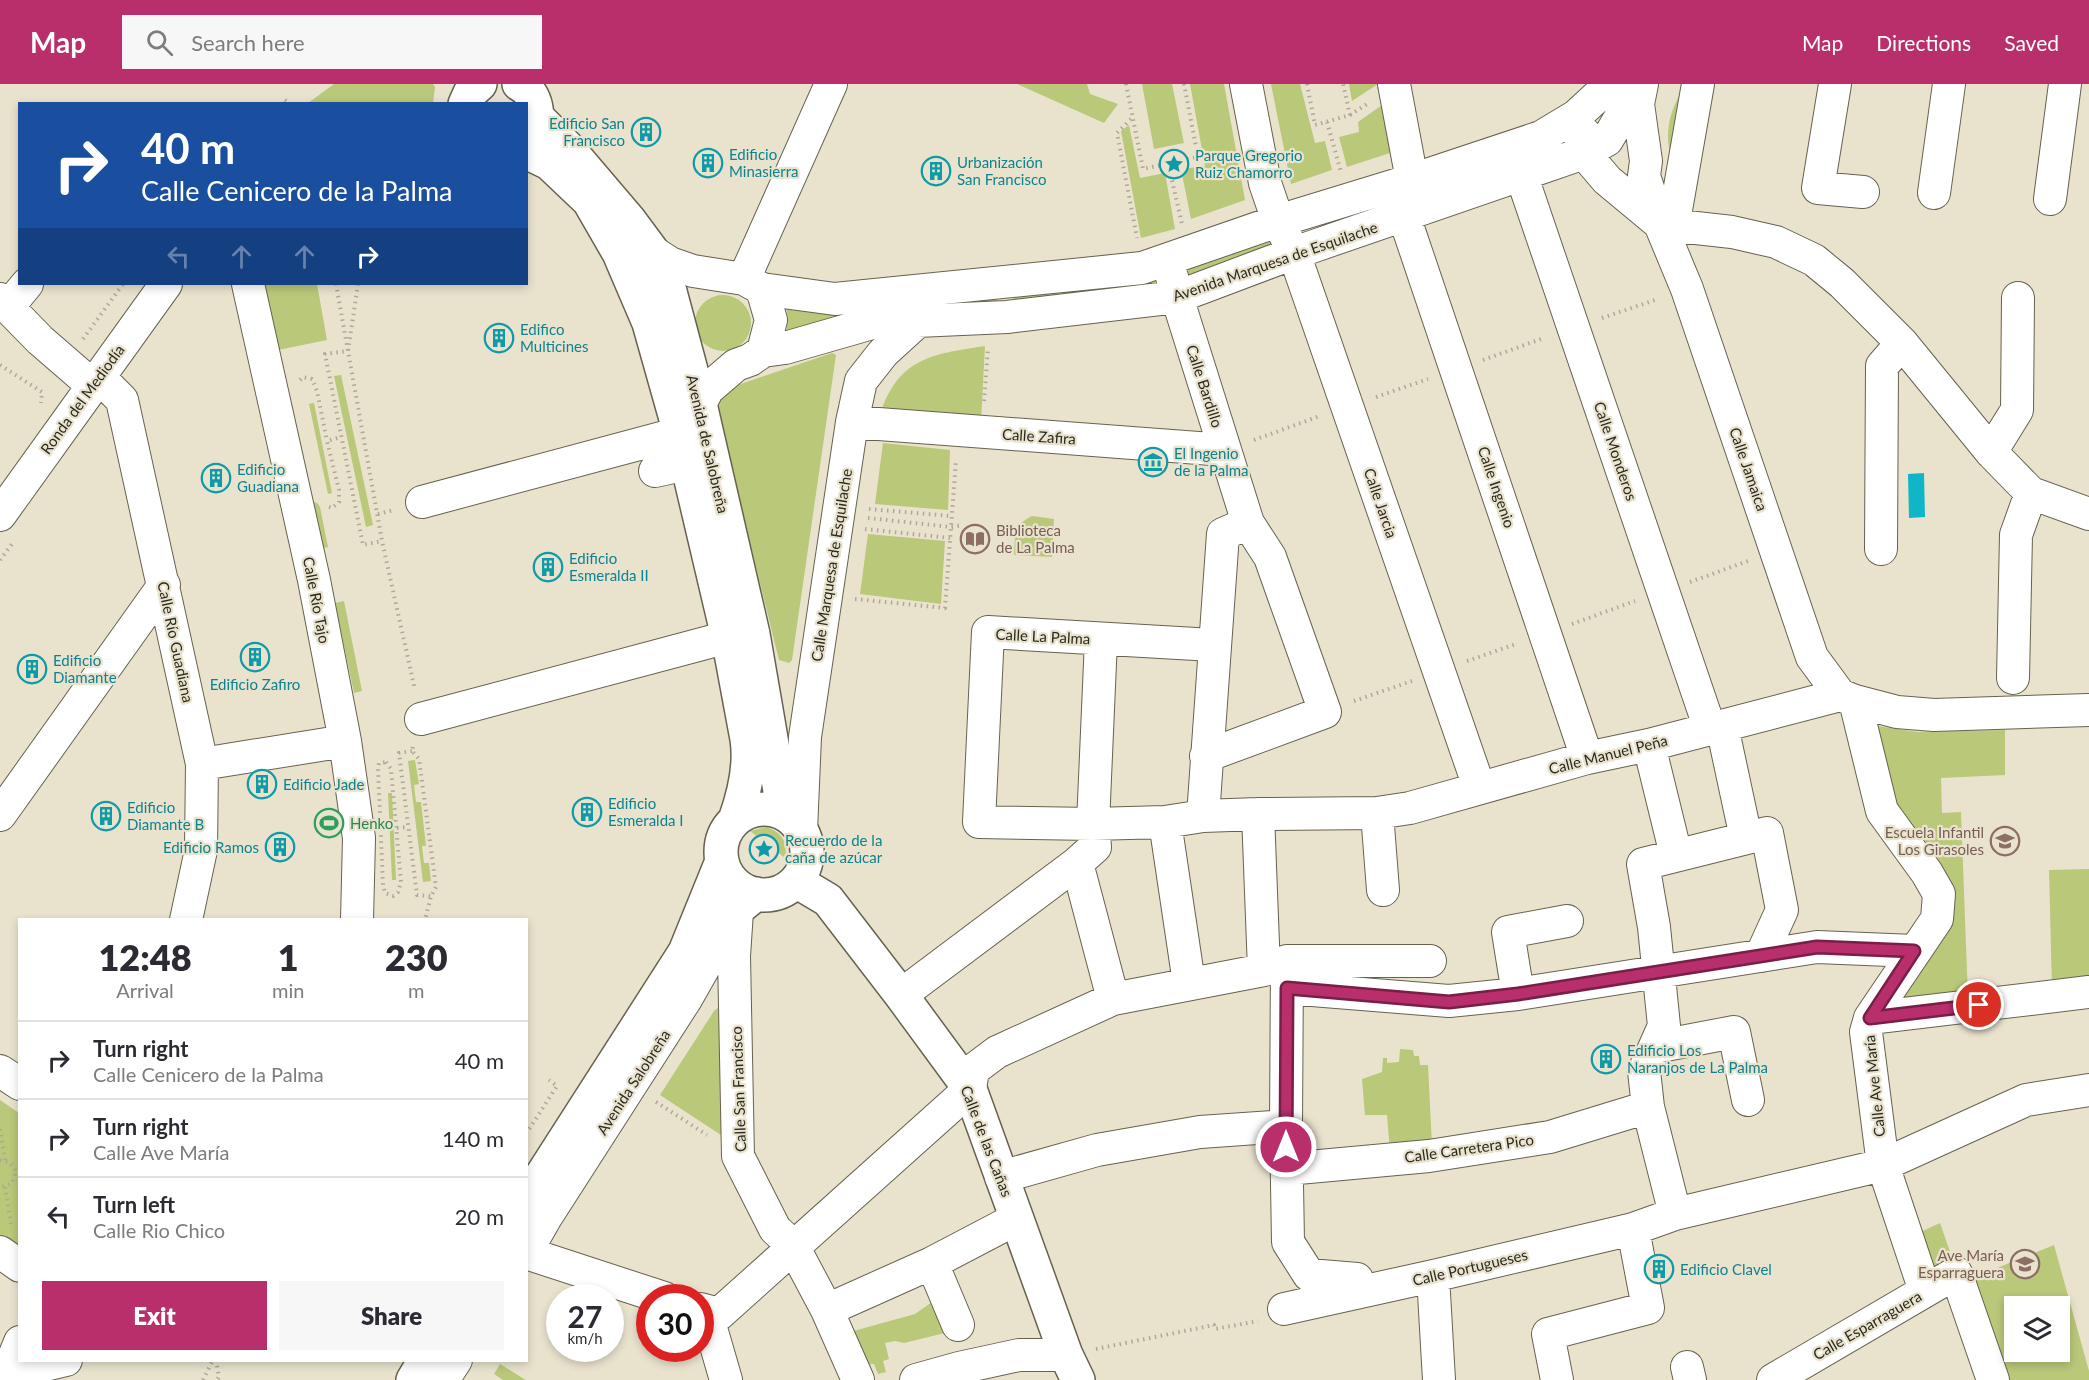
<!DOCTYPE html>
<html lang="en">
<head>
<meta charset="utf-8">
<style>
  :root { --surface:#fff; --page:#f7f7f7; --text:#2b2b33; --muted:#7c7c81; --line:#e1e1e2; --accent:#b82f6c }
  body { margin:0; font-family:Lato,sans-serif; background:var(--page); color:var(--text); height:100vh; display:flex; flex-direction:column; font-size:22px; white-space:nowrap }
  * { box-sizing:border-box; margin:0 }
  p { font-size:20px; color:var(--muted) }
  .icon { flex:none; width:33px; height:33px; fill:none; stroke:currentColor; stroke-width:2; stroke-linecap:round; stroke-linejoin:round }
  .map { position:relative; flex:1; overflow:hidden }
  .details { position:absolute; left:18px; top:834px; width:510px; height:444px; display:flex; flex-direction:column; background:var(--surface); border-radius:0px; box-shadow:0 3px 9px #0003 }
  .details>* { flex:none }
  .hud { position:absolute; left:18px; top:18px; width:510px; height:183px; border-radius:0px; box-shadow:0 3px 9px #0003; background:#1a4fa0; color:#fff; overflow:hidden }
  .buttons { position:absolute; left:2004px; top:1212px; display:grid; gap:12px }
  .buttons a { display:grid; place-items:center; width:66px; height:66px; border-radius:0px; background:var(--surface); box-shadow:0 3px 9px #0003; font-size:30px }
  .speed { position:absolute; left:546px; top:1200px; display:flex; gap:12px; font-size:30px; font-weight:700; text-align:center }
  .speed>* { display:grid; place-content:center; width:78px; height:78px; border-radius:50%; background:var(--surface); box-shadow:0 3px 9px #0003; line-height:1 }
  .speed small { font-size:15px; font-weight:400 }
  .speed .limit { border:9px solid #d22; background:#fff; color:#111 }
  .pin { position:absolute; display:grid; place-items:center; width:51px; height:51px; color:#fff; margin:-26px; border:3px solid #fff; border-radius:50%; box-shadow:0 2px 6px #0007 }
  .me { position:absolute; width:66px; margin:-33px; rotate:0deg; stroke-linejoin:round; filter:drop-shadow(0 0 4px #0008) }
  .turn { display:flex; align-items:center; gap:21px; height:126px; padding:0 24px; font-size:27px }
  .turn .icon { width:78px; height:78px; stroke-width:2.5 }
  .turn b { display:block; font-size:42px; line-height:51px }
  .lanes { display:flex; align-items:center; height:57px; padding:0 24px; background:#0003; justify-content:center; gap:30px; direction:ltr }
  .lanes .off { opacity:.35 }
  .eta { display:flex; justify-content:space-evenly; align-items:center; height:102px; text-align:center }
  .eta b { font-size:36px; font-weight:800; line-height:42px }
  .primary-button { display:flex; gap:12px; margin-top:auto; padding:12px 24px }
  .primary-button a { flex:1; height:69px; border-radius:0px; background:var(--accent); color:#fff; font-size:24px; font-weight:800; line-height:69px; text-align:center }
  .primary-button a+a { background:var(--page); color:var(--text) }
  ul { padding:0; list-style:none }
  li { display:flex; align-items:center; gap:18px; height:78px; padding:0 24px; border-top:2px solid var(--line) }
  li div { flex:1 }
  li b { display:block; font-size:22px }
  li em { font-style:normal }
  header { display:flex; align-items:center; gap:36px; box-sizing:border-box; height:84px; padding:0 30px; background:var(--accent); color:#fff }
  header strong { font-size:28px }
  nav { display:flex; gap:33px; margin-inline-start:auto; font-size:21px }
  .search { width:420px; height:54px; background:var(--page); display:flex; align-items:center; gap:15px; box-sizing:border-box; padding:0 21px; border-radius:0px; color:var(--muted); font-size:22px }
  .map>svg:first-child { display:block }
  .green { fill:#b9c879; fill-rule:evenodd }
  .water { fill:#0eb6c7 }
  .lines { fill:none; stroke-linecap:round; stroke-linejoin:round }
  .minor-casing { stroke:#676250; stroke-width:34 }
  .major-casing { stroke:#676250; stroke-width:36 }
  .path { stroke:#ada998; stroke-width:4; stroke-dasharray:1.5 4.5; stroke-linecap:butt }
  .minor { stroke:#fff; stroke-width:32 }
  .major { stroke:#fff; stroke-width:33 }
  .route-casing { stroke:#781f46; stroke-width:15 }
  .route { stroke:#b82f6c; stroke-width:10 }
  .labels { text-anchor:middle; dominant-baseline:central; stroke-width:4.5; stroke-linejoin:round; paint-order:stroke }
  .culture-label { font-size:15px; fill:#0d838f; stroke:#e9e3ce; text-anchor:start }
  .street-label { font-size:15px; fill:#2b2921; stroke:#e9e3ce }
  .education-label { font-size:15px; fill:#785e54; stroke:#e9e3ce; text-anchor:end }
  .leisure-label { font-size:15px; fill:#27864d; stroke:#e9e3ce; text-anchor:start }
</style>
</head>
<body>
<header>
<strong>Map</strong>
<div class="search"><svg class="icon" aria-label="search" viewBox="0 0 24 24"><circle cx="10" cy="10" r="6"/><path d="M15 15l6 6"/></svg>Search here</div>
<nav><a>Map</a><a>Directions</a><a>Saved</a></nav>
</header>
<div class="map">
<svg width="2089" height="1296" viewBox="0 0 2089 1296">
  <rect width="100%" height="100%" fill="#e9e3ce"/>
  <!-- green -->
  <path class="green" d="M334 0H433L435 3 433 19H308Z
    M1017 0H1087L1090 10 1118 20 1104 39Z
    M1142 0H1172L1184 59 1154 65Z
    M1190 0H1224L1245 116 1191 135 1181 85 1205 82Z
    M1271 0H1300L1315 59 1325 57 1332 86 1291 100Z
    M1349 0H1378L1352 17Z
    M1681 8 1670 69C1665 46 1670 28 1681 8Z
    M1382 21 1393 68 1347 83 1339 53 1359 48 1358 38Z
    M1129 41 1140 94 1165 89 1175 145 1141 154 1121 47Z
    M1273 151 1278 166 1190 196 1186 182Z
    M1155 194 1156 204 1014 220 1013 210Z
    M264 200H317L327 256 278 266Z
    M695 239a28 28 0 1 1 56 0a28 28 0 1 1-56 0Z
    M996 211 997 220 786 250 788 236 786 221Z
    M985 262 981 337 880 331C898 274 932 270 985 262Z
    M832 269 836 271 792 576 789 579 779 576 716 320 722 312 732 303Z
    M341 291 373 441 366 443 334 292Z
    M314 319 332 409 328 410 309 320Z
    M883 359 950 366 948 426 875 420Z
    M312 417 317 419 320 423 328 463 323 464Z
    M1032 432 1054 435 1052 473 1014 471C1015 452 1013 441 1032 432Z
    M868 450 945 457 941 520 860 510Z
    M344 517 362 607 354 609 335 519Z
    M1877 642 1918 648 2005 646V691L1941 694 1942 729 1961 728 1968 914 1898 920 1946 840 1894 722Z
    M415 676 419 700 414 701 416 718H421L426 762H422L424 779H429L431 797 423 798 408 677Z
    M388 709H392L396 796H392Z
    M766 743C782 748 788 758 785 774L750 747Z
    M2089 785V901L2052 905 2049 786Z
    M719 923 720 925 727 1055 660 1011 714 927Z
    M1400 965 1413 966 1414 972H1419L1420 981H1428L1432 1062 1390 1067 1387 1031H1365L1362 995 1382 988 1383 974H1387V979L1399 978Z
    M0 1016 19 1029V1164L0 1151Z
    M1940 1139 1955 1182 1938 1194 1918 1149Z
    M2054 1161 2089 1287V1296H2004L1970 1195ZM2014 1222H2060V1268H2014Z
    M942 1211 949 1248 904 1259 895 1257 885 1259 889 1275 883 1277 886 1288 878 1290 874 1280 860 1281 850 1248 915 1230Z
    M500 1280 526 1296H503L494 1290Z"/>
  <!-- water -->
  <path class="water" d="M1924 389 1925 433 1909 434 1908 390Z"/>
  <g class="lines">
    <!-- minor casing -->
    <g class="minor-casing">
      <path id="minor" d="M1246 0 1265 99 1278 137 1294 169 1479 703
        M1394 0 1412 96
        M1642 0 1638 20 1646 77 1644 92 1660 140 1687 205 1812 573 1840 611 1855 617 1897 628 1934 631 2089 626
        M1835 0 1818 104 1863 108
        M1585 50 1581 57 1584 69 1607 96 1660 140 1732 148 1776 158 1814 176 1842 199 1902 259 1991 368 2031 409 2089 430
        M1521 90 1710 645
        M1934 109 1949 0
        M2050 115 2065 0
        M1404 132 1587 674
        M1673 143 1698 0
        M653 168 670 179 693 187 744 195 762 205 835 215 1142 184 1278 137 1412 96 1541 53 1576 32 1601 9 1606 0
        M1172 193 1177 213 1248 439 1270 473 1325 628 1206 672
        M744 195 831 0
        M248 200 314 496 345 657 359 754 357 836
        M762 205 771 236 763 267
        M0 215 40 256 92 301
        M8 223 27 200
        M98 292 122 316 202 680 201 766 186 836
        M700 320 708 305 736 281 750 276 763 267 785 264 872 239 1007 233 1177 213 1294 169 1584 69 1607 56 1620 34 1629 0
        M852 338 1225 366
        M1991 368 2017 326 2018 214
        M655 387 687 380
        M422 418 680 349
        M0 431 166 200
        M1881 465 1882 282 1902 259
        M1213 561 988 548 979 738 1093 740 1165 738 1203 732 1258 730 1377 729 1410 724 1587 674 1649 661 1840 611
        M2013 594 2016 451 2031 409
        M1855 617 1882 727 1927 789 1939 810 1937 835 1870 934 1866 948 1883 1081 1925 1207
        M421 635 728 553
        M1722 642 1746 754
        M1649 661 1676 771
        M202 680 345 657
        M1377 729 1383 806
        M1258 730 1264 886
        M0 731 164 501
        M1203 732 1223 450 1248 439
        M1165 738 1189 899
        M801 747 805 653 852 338 861 297 883 269 917 238
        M1077 779 1113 915
        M737 827 734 872 738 1072 775 1145 793 1162 827 1226 858 1296
        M1287 877H1430
        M1287 904 1449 917 1518 910 1817 863 1914 867
        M1518 910 1508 848 1567 837
        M901 911 1077 779 1095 763 1093 740 1101 556
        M1870 934 2089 908
        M1655 963 1734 948 1748 1016
        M0 987 20 1000
        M1287 1085 1429 1072 1550 1053 1648 1023
        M1001 1093 1097 1066 1200 1048 1286 1042
        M1675 1130 1648 1023 1644 987 1664 942 1654 843 1643 780 1767 749 1782 826 1761 872
        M0 1168 20 1182
        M526 1168 546 1133 686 915 733 832
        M526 1169 664 1214
        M932 1179 958 1241
        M1433 1192 1439 1296
        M700 1225 719 1230 970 1005 973 986 997 968 1113 915 1264 886 1287 877 1286 1042 1288 1158 1309 1191 1357 1195 1358 1207
        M1284 1225 1433 1192 1633 1145 1675 1130 1883 1081 2026 1016 2089 1006
        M827 1226 932 1179 1016 1135
        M706 1227 726 1296
        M1687 1283 1690 1296
        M7 1290 20 1258
        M4 1296 7 1290 66 1276
        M443 1296 456 1276
        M916 1296 959 1284 1019 1271H1066
        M1557 1296 1548 1250 1648 1224 1633 1145
        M1773 1296 1956 1189 1993 1296"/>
    </g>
    <!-- major casing -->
    <g class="major-casing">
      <path id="major" d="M519 0C538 10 541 35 531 52
        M465 20 470 9 480 0
        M537 33 567 63 630 137 653 168 669 204 700 320 753 550 784 730
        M526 68 549 79 589 117 619 169 649 239 680 349 728 553 747 655C751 682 744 711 735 736
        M721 768a43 43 0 1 1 86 0a43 43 0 1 1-86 0Z
        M796 797 828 816 901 911 970 1005 1066 1271 1078 1296
        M686 866 756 810
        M526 1116 685 868 722 777
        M413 1296 425 1276"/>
    </g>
    <!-- path -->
    <path class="path" d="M1126 0 1143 85 1198 73 1184 0
      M1307 0 1315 41 1350 31 1343 0
      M285 16 290 20
      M329 20H335
      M1350 31 1367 20
      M1131 35 1117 49 1137 154
      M1327 38 1341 88
      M1168 79 1182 140
      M336 200 382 457 415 606
      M358 200 348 267 325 270 363 461 382 457
      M1602 234 1658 215
      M83 255 123 200
      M1483 276 1544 254
      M0 281 42 308 41 319
      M300 296 303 293 312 295 317 307 327 357
      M1376 313 1428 295
      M984 317 988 265
      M1254 356 1320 332
      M329 423 332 424 339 418V406L327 357 341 353
      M869 425 951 432
      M378 430 394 426
      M868 434 951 443 963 441
      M865 445 950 454
      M0 476 12 460
      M1690 498 1748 477
      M855 515 945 524 956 376
      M1572 540 1635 517
      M1467 577 1516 560
      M1354 617 1412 597
      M413 663 412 667 419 675 436 803 431 812 425 836
      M412 667 399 669 417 811 431 812
      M386 678 391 685 401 798 398 808 393 812 385 809 383 801 378 684 379 679Z
      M397 744 408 743
      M656 1018 707 1051
      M0 1045 5 1076
      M526 1050 557 1002 549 996
      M0 1076 9 1078 16 1087 12 1099 0 1104
      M5 1103 11 1141
      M1096 1265 1214 1241 1215 1245 1258 1237
      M216 1276 219 1293 217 1296
      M203 1296 213 1276"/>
    <!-- minor -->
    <use href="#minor" class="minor"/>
    <!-- major -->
    <use href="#major" class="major"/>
  </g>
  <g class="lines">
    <!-- route casing -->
    <g class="route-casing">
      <path id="route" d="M1286 1063 1287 904 1449 918 1518 910 1817 863 1914 867 1870 934 1979 921"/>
    </g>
    <!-- route -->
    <use href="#route" class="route"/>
  </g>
  <!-- icons -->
  <defs>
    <g id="building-ring" transform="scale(1.5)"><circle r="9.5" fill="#e9e3ce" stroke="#0f9aa8" stroke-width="1.5"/><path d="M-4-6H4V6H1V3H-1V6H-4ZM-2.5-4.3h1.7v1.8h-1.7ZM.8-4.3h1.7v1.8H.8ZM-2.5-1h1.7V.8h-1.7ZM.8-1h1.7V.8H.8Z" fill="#0f9aa8"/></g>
    <g id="sight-ring" transform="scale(1.5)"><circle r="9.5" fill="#e9e3ce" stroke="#0f9aa8" stroke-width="1.5"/><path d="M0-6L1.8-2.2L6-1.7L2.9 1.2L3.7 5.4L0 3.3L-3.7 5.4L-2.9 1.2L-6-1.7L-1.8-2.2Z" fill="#0f9aa8"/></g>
    <g id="museum-ring" transform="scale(1.5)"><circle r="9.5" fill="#e9e3ce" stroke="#0f9aa8" stroke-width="1.5"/><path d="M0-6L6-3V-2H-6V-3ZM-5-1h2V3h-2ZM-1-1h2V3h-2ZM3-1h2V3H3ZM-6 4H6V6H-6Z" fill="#0f9aa8"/></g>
    <g id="library-ring" transform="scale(1.5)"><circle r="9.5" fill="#e9e3ce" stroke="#8d6e63" stroke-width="1.5"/><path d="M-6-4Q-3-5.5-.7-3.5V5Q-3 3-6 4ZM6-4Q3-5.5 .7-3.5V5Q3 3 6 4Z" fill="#8d6e63"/></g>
    <g id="stadium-ring" transform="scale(1.5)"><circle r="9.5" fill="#e9e3ce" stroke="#2e9e5b" stroke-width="1.5"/><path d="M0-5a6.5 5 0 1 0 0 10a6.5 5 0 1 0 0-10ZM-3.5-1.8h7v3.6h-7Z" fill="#2e9e5b"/></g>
    <g id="school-ring" transform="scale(1.5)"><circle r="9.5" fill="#e9e3ce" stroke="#8d6e63" stroke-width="1.5"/><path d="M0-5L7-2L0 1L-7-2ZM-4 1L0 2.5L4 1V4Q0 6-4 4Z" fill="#8d6e63"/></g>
  </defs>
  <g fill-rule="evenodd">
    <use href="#building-ring" x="646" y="48"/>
    <use href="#building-ring" x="708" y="79"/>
    <use href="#sight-ring" x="1174" y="80"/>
    <use href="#building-ring" x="936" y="87"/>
    <use href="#building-ring" x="499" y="254"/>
    <use href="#museum-ring" x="1153" y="378"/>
    <use href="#building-ring" x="216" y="394"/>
    <use href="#library-ring" x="975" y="455"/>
    <use href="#building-ring" x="548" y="483"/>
    <use href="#building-ring" x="255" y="573"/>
    <use href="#building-ring" x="32" y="585"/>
    <use href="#building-ring" x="262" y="700"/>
    <use href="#building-ring" x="587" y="728"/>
    <use href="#building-ring" x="106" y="732"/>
    <use href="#stadium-ring" x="329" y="739"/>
    <use href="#school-ring" x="2005" y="757"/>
    <use href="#building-ring" x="280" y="763"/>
    <use href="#sight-ring" x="764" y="765"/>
    <use href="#building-ring" x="1606" y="975"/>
    <use href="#school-ring" x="2025" y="1180"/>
    <use href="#building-ring" x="1659" y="1185"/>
  </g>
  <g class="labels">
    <!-- culture labels -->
    <g class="culture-label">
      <text x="625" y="39" text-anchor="end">Edificio San<tspan x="625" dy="17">Francisco</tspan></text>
      <text x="729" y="70">Edificio<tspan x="729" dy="17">Minasierra</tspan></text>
      <text x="1195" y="71">Parque Gregorio<tspan x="1195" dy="17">Ruiz Chamorro</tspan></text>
      <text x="957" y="78">Urbanización<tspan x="957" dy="17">San Francisco</tspan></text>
      <text x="520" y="245">Edifico<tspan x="520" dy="17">Multicines</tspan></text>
      <text x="1174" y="369">El Ingenio<tspan x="1174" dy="17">de la Palma</tspan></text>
      <text x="237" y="385">Edificio<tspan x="237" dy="17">Guadiana</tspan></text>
      <text x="569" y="474">Edificio<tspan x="569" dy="17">Esmeralda II</tspan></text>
      <text x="53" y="576">Edificio<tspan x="53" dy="17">Diamante</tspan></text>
      <text x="255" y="600" text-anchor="middle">Edificio Zafiro</text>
      <text x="283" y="700">Edificio Jade</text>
      <text x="608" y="719">Edificio<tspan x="608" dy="17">Esmeralda I</tspan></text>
      <text x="127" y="723">Edificio<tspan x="127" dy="17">Diamante B</tspan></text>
      <text x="785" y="756">Recuerdo de la<tspan x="785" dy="17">caña de azúcar</tspan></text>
      <text x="259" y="763" text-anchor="end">Edificio Ramos</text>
      <text x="1627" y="966">Edificio Los<tspan x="1627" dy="17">Naranjos de La Palma</tspan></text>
      <text x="1680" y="1185">Edificio Clavel</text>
    </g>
    <!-- street labels -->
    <g class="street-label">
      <text transform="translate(1275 177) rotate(-19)">Avenida Marquesa de Esquilache</text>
      <text transform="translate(1205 302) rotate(72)">Calle Bardillo</text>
      <text transform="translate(82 315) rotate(-54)">Ronda del Mediodía</text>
      <text transform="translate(1039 352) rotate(4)">Calle Zafira</text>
      <text transform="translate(708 360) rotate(77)">Avenida de Salobreña</text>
      <text transform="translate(1616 367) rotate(71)">Calle Monderos</text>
      <text transform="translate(1749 385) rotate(71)">Calle Jamaica</text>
      <text transform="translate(1497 403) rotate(71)">Calle Ingenio</text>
      <text transform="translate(1381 419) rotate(71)">Calle Jarcia</text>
      <text transform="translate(831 481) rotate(-81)">Calle Marquesa de Esquilache</text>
      <text transform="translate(317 516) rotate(79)">Calle Río Tajo</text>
      <text transform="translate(1043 552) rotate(3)">Calle La Palma</text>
      <text transform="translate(176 558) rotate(78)">Calle Río Guadiana</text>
      <text transform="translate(1608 670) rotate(-14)">Calle Manuel Peña</text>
      <text transform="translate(633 998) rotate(-57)">Avenida Salobreña</text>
      <text transform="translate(1874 1002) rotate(-96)">Calle Ave María</text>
      <text transform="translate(738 1005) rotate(-92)">Calle San Francisco</text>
      <text transform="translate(987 1057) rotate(69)">Calle de las Cañas</text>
      <text transform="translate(1469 1064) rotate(-8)">Calle Carretera Pico</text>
      <text transform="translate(1470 1183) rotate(-13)">Calle Portugueses</text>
      <text transform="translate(1867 1241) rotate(-30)">Calle Esparraguera</text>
    </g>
    <!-- education labels -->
    <g class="education-label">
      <text x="996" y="446" text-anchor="start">Biblioteca<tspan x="996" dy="17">de La Palma</tspan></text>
      <text x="1984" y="748">Escuela Infantil<tspan x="1984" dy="17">Los Girasoles</tspan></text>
      <text x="2004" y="1171">Ave María<tspan x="2004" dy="17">Esparraguera</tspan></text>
    </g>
    <!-- leisure labels -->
    <g class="leisure-label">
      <text x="350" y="739">Henko</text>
    </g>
  </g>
</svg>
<div class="buttons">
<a><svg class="icon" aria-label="layers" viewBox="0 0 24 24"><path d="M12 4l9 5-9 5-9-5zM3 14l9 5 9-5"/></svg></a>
</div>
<div class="speed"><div>27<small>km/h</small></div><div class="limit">30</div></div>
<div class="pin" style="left:1979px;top:921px;background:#d93025"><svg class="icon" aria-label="arrive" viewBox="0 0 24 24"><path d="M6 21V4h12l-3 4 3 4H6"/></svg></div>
<svg class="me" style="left:1286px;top:1063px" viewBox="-20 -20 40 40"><circle r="17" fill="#b82f6c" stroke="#fff" stroke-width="3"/><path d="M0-11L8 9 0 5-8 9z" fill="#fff"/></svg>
<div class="hud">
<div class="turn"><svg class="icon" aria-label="right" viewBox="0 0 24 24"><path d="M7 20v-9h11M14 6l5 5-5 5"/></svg><div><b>40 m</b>Calle Cenicero de la Palma</div></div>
<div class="lanes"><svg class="icon off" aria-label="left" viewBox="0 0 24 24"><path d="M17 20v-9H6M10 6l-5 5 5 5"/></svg><svg class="icon off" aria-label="ahead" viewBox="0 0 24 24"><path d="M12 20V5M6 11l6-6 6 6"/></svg><svg class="icon off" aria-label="ahead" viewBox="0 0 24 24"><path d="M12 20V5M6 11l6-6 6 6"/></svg><svg class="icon" aria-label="right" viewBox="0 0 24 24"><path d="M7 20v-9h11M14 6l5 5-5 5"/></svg></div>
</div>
<section class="details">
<div class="eta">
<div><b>12:48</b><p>Arrival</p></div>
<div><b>1</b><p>min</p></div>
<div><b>230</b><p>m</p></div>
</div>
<ul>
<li><svg class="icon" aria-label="right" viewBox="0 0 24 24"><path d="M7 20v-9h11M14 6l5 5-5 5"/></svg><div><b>Turn right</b><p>Calle Cenicero de la Palma</p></div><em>40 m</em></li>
<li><svg class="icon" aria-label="right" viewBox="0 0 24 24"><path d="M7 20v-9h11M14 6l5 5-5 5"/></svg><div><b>Turn right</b><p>Calle Ave María</p></div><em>140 m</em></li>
<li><svg class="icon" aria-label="left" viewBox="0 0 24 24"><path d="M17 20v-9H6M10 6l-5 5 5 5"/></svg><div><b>Turn left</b><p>Calle Rio Chico</p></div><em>20 m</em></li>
</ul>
<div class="primary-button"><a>Exit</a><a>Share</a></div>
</section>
</div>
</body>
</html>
